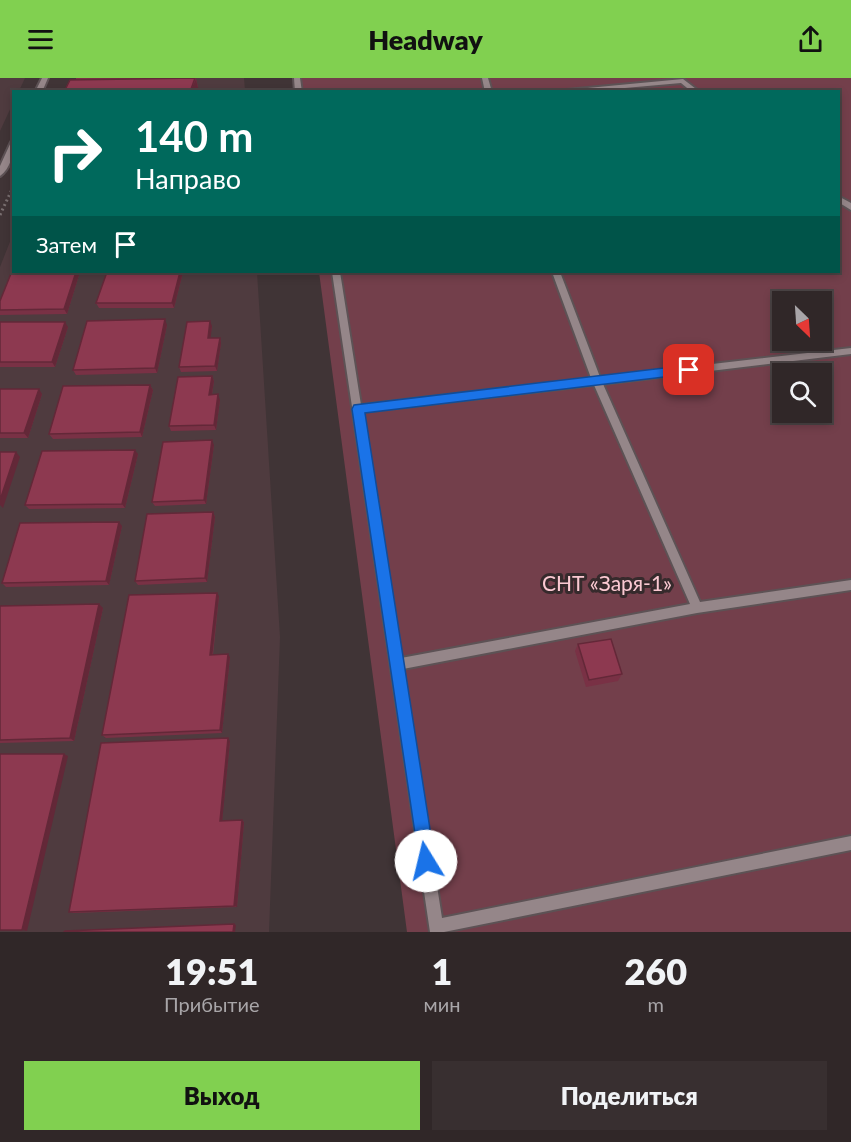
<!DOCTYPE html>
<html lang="ru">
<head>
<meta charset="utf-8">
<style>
  :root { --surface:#302728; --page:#382f30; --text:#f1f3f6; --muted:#a8a5a8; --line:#4b4445; --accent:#81d050 }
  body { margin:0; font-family:Lato,sans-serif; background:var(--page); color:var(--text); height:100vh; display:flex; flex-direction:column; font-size:22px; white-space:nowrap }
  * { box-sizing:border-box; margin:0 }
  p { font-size:20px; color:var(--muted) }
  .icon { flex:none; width:33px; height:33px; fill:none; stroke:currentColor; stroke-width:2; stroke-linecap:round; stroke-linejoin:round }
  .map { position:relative; height:854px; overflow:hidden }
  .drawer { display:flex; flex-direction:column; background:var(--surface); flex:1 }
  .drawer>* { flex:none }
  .guide { position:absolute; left:12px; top:12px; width:828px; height:183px; border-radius:0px; box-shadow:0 3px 9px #0003,0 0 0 2px var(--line); background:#00695c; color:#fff; overflow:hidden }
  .needle { width:39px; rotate:155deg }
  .fabs { position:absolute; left:772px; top:213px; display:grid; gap:12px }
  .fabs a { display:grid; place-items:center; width:60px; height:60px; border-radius:0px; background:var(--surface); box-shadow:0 3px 9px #0003,0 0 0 2px var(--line); font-size:30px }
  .pin { position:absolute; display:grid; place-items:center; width:51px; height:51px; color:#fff; margin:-26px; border-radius:12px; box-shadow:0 3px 9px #0006 }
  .me { position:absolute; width:66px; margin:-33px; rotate:351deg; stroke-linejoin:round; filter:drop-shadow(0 0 4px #0008) }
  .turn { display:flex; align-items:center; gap:21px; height:126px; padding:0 24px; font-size:27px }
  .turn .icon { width:78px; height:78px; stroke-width:2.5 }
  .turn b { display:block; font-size:42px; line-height:51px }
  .then { display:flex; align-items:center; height:57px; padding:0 24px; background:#0003; gap:12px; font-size:22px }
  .eta { display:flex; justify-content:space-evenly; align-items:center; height:102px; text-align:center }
  .eta b { font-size:36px; font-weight:800; line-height:42px }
  .button { display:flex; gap:12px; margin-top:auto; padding:12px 24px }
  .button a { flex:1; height:69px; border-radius:0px; background:var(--accent); color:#111; font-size:24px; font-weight:800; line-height:69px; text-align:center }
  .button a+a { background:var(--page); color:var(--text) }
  header { display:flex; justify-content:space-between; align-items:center; height:78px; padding:0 24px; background:var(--accent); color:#111; font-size:27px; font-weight:800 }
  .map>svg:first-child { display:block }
  .built { fill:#4f3b3f }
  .green { fill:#733f4b; fill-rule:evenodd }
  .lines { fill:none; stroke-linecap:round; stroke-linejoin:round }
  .minor-casing { stroke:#5d5255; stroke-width:4 }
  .path { stroke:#796f70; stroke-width:3; stroke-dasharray:2 3; stroke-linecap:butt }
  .minor { fill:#958689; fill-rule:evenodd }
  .wall { fill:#793145 }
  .shaded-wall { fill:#632838 }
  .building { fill:#8d3950; stroke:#632838; stroke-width:1.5 }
  .route { fill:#1a73e8; stroke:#114b97; stroke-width:1.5 }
  .labels { text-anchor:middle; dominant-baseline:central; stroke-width:6; stroke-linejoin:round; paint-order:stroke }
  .park-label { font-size:21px; fill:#fbc9d2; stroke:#362a2c }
</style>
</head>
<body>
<header><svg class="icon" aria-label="menu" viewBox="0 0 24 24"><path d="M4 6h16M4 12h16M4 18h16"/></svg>Headway<svg class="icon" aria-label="share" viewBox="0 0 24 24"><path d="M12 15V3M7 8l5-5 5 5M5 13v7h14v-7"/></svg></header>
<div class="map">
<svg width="851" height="854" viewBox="0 0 851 854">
  <rect width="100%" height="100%" fill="#403436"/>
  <!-- built -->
  <path class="built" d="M0 0H25L19 13 14 14 13 25 0 53Z
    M77 0H244L245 13 72 14Z
    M13 156 14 194H257L280 559 269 854H0V189Z"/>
  <!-- green -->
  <path class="green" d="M293 0H851V854H407L319 194H838V14H295ZM783 224H822V262H783ZM783 296H822V334H783Z"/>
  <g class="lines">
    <!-- minor casing -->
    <g class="minor-casing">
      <path id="minor" d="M42 0H48L42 14H35Z
        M294 0H300L302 14H295Z
        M482 0H488L492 14H485Z
        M683 1 700 14H692L681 5 580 14H545Z
        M11 64H14C14 76 10 91 0 98V88Z
        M838 118 851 125V132L838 124Z
        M332 194H340L361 327 591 300 552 194H560L600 299 851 270V276L603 306 700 524 851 502V512L697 535 403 591 442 840 851 758V772L444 854H430ZM594 307 690 526 401 580 362 334Z"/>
    </g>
    <!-- path -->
    <path class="path" d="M0 137 14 107"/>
    <!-- minor -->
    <use href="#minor" class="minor"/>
  </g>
  <!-- wall -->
  <path class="wall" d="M76 0H196L199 14H64L76 2Z
    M14 194H77L79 197 67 236 0 237V223Z
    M183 194 174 230H99L96 225Z
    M0 244 68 249 55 289H0Z
    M167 247 157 295 76 297 73 292Z
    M212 248 210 260H220L221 265 217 293 181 294 179 289Z
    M212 298 214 303 212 317 220 322 216 352 171 353 169 348Z
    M150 307 153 312 142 359 53 361 49 356Z
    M0 311 42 316 28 360H0Z
    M214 367 206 426 155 428 152 424Z
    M138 376 125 430 29 431 25 427Z
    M213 434 215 439 207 504 138 507 135 503Z
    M122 448 109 507 6 509 2 505Z
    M219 518 213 577 230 579 222 655 106 660 102 657Z
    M0 528 103 530 74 663 0 665Z
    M578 566 622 596 618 603 586 609 575 573Z
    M230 663 222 743 242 742 244 744 237 829 74 835 69 834Z"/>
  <!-- shaded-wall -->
  <path class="shaded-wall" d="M196 1 199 14H190Z
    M76 194H77L79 197 67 236 64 231Z
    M180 194H183L174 230 172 225Z
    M165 241 167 247 157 295 155 290Z
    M210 243 212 248 210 265 208 260Z
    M65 244 68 249 55 289 52 284Z
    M220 260 221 265 217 293 215 288Z
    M212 298 214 303 211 322 209 317Z
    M150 307 153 312 142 359 140 354Z
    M39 311 42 316 28 360 24 355Z
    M218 316 220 322 216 352 214 347Z
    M212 362 214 367 206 426 204 422Z
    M135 372 138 376 125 430 122 426Z
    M16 374 20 379 3 430 0 427V422Z
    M213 434 215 439 207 504 205 500Z
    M119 444 122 448 109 507 106 503Z
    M217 515 219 518 212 580 210 577Z
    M99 526 103 530 74 663 70 660Z
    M228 576 230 579 222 655 220 652Z
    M228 660 230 663 222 745 220 743Z
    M64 676 68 678 27 853 22 852Z
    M242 742 244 744 237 829 234 828Z
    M234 846 236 847 235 854H233Z"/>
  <!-- building -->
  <path class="building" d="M195 0 190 14H64L70 2Z
    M12 193 76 194 64 231 0 232V223Z
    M107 194H180L172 225H96Z
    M165 241 155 290 73 292 87 243Z
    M210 243 208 260H220L215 288 179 289 187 244Z
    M0 244H65L52 284H0Z
    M212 298 209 317 218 316 214 347 169 348 178 299Z
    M150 307 140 354 49 356 63 308Z
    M0 311H39L24 355H0Z
    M212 362 204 422 152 424 163 364Z
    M135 372 122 426 25 427 42 373Z
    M0 374H16L0 422Z
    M213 434 205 500 135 503 147 436Z
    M119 444 106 503 2 505 20 445Z
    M217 515 210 577 228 576 220 652 102 657 129 517Z
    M99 526 70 660 0 662V528Z
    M611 561 622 596 589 602 578 566Z
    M228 660 220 743 242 742 234 828 69 834 101 665Z
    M0 676H64L22 852H0Z
    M234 846 233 854H64L65 853Z"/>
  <!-- route -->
  <path class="route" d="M689 287 695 292 689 296 365 335 435 783 433 789 426 792 420 789 352 331 354 327Z"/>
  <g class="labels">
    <!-- park labels -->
    <g class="park-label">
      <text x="607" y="504">СНТ «Заря-1»</text>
    </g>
  </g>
</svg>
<div class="fabs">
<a><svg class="needle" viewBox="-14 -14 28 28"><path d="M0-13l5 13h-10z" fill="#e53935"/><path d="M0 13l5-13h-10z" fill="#a8a5a8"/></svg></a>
<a><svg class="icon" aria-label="search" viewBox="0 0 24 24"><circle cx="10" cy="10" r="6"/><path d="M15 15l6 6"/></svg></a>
</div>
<div class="pin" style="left:689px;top:292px;background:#d93025"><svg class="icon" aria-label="arrive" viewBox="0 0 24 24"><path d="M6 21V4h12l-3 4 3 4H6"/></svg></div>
<svg class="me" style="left:426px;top:783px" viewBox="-20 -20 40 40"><circle r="19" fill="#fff"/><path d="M0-13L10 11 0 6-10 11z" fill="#1a73e8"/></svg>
<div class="guide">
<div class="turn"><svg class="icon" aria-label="right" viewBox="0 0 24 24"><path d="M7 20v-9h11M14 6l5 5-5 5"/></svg><div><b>140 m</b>Направо</div></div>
<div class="then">Затем<svg class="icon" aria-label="arrive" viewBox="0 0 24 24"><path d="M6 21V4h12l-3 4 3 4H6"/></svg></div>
</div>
</div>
<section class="drawer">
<div class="eta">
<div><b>19:51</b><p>Прибытие</p></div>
<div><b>1</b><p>мин</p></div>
<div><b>260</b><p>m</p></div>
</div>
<div class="button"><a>Выход</a><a>Поделиться</a></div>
</section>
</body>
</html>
